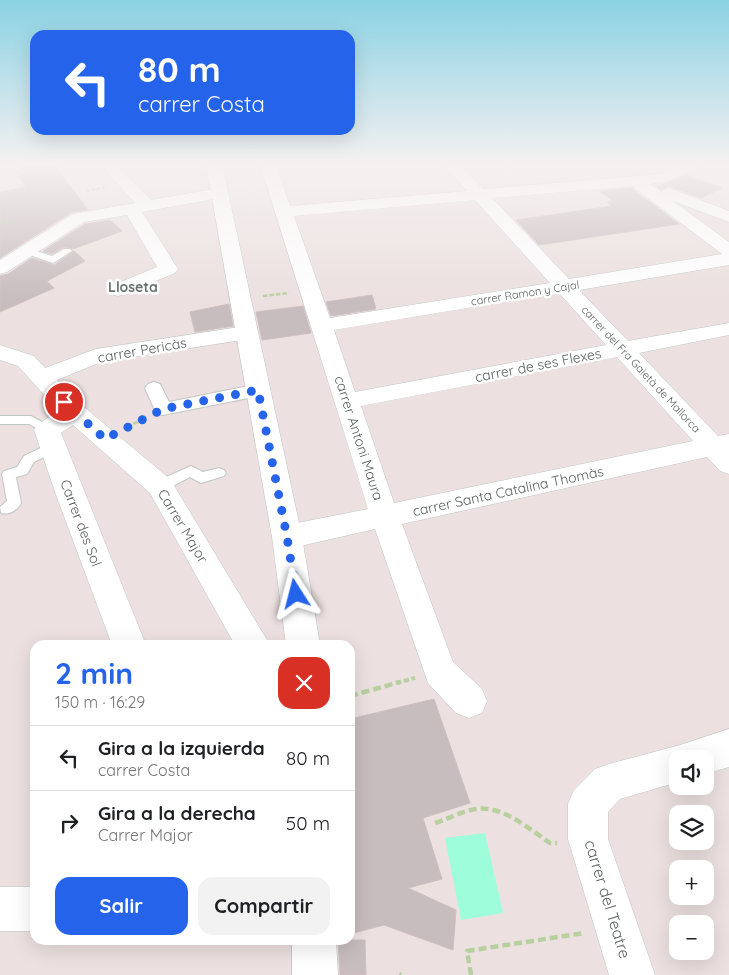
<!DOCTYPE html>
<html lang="es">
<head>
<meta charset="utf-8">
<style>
  :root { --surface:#fff; --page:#f2f2f2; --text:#202124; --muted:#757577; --line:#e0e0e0; --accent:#2563eb }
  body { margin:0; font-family:Quicksand,sans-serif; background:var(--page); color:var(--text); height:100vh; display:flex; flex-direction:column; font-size:19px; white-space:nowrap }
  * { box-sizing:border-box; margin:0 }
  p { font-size:16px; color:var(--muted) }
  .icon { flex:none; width:28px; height:28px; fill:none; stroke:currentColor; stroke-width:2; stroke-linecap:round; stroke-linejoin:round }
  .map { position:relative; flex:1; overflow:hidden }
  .drawer { position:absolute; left:30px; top:640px; width:325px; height:305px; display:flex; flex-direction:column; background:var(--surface); border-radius:15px; box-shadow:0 5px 20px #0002 }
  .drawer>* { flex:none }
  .guide { position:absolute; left:30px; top:30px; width:325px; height:105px; border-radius:15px; box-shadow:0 5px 20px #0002; background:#2563eb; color:#fff; overflow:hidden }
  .fabs { position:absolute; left:669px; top:750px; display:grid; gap:10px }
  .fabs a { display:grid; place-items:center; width:45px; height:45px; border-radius:10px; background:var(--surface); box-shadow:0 5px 20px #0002; font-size:25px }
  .pin { position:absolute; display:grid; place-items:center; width:42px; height:42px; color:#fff; margin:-21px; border:2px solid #fff; border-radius:50%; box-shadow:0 1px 5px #0007 }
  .me { position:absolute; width:55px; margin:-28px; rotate:351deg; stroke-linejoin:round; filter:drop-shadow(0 0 4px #0008) }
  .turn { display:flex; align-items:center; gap:18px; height:105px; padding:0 25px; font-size:22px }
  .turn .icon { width:65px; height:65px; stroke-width:2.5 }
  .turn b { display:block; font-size:35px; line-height:42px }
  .round { display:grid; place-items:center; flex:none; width:52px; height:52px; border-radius:15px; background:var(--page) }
  .headline { display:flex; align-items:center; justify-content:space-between; height:85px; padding:0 25px }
  h1 { font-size:30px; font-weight:700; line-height:38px; color:var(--accent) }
  .cta { display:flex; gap:10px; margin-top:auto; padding:10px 25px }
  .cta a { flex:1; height:58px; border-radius:15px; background:var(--accent); color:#fff; font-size:20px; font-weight:700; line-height:58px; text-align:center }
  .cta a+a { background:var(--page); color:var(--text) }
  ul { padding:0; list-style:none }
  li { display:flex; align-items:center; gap:15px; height:65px; padding:0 25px; border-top:1px solid var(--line) }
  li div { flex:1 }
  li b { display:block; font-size:19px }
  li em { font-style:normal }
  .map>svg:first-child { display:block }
  .water { fill:#9efedb }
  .building { fill:#c7bcbe; stroke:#d0bfc1 }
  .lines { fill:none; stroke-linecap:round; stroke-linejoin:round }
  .service-casing { stroke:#bfc7c5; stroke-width:2 }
  .pedestrian-casing { stroke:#bfc7c5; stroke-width:2 }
  .minor-casing { stroke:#bfc7c5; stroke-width:1 }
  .tertiary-casing { stroke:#bfc7c5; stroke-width:1 }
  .path-far3 { stroke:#b8d09d; stroke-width:2; stroke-dasharray:3 2; stroke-linecap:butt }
  .path-far2 { stroke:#b8d09d; stroke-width:2.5; stroke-dasharray:4.5 2; stroke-linecap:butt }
  .path-far1 { stroke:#b8d09d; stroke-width:4; stroke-dasharray:5.5 2.5; stroke-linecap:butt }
  .path { stroke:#b8d09d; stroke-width:4.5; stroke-dasharray:8 4; stroke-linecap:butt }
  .service { fill:#fff; fill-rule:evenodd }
  .pedestrian { fill:#fff; fill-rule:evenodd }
  .minor { fill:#fff; fill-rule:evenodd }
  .tertiary { fill:#fff; fill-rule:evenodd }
  .route { stroke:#2563eb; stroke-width:9; stroke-dasharray:0 16.2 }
  .labels { text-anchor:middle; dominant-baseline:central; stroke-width:5; stroke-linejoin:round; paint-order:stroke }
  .far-street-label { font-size:11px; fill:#59615f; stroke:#fff }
  .far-quarter-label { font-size:14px; font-weight:bold; fill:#6a7370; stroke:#fff }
  .street-label { font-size:14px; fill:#59615f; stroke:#fff }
  .near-street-label { font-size:16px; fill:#59615f; stroke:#fff }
</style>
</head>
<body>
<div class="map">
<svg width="729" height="975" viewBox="0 0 729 975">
  <rect width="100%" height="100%" fill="#ece0e0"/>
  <!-- water -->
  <path class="water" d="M485 833 503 913 461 920 445 838Z"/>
  <!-- building -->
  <path class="building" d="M18 164H54L88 210 72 212 0 258V192L26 187 15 171 22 169Z
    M687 175 722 188 701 198 669 186 661 190 657 187Z
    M631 188 679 224 539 245 516 220 612 206 607 202 613 201 600 191Z
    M110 220 122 231 73 249 64 247 52 254 43 251 85 224Z
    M74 251 85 261 47 281 54 288 0 312V276L8 274 32 258 54 265Z
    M372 295 376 309 331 316 326 302Z
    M229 304 233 326 195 332 190 312Z
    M303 306 311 333 262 340 256 312Z
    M434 699 470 803 423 818 442 879 408 888 456 910 453 950 384 925 350 934V719Z
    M338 940H365L366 975H340Z"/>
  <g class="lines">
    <!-- service casing -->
    <g class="service-casing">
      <path id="service" d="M27 248 52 256 64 249H70L72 251 53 263 24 253V249Z
        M0 416H31L51 427 53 430 47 434 29 424H0Z
        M53 442 58 444 59 447 58 450 34 462 27 474 16 477 21 503C17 511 9 515 1 513L0 507 7 501 2 474 4 471 17 467 24 456Z
        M191 466 203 472 219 468 224 470 226 473 224 476 201 483 190 477 165 490H155L153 486 155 482Z"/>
    </g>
    <!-- pedestrian casing -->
    <g class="pedestrian-casing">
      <path id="pedestrian" d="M154 382 160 384 169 402 258 384 265 386 267 390 265 394 258 396 163 415 156 413 145 388 148 384Z"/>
    </g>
    <!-- minor casing -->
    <g class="minor-casing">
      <path id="minor" d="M260 164H281L277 168 290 206 467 191 443 164H459L483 189 660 174 681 164H701L698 167 669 181 650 184 661 192 668 188 674 190 729 211V222L673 201 729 242V265L579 290 628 341 729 323V335L639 353 718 436 729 434V474L720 471 707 457 402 524 453 662 482 689 487 701 482 713 469 718 456 713 428 683 375 529 287 549 277 545 272 537 277 529 287 525 368 509ZM632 186 722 254 569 279 492 198ZM475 200 550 283 330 318 294 216ZM559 293 606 345 355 392 334 330ZM617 357 693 441 394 503 361 406Z
        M113 165 118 167 151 200 219 188 225 190 227 193 225 196 219 198 142 212 178 269 175 273 125 294 118 296 111 294 108 290 111 286 157 267 127 215 84 222 7 272 0 274V260L73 214 135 203 105 170 108 167Z
        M246 326 254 328 257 333 254 338 101 362 57 380 84 407 170 479 270 645H235L150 493 73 425 61 433 146 645H112L55 492 34 430 38 424 59 411 18 366 0 360V345L34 356 45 368 96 349Z
        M729 729V767L705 774V759H678V782L620 799 608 812V839L655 975H609L568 839V804L574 790 595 769 609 764 680 745Z
        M0 887H35V931H0Z"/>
    </g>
    <!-- tertiary casing -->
    <g class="tertiary-casing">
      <path id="tertiary" d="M206 164H222L302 537 320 645H286L272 537Z
        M292 940H336L338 975H292Z"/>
    </g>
    <!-- path-far3 -->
    <path class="path-far3" d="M87 191 106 187
      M0 222H11"/>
    <!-- path-far2 -->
    <path class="path-far2" d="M263 296 289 293
      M128 427 146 417"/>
    <!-- path-far1 -->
    <path class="path-far1" d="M396 683 415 678"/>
    <!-- path -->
    <path class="path" d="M350 696 400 682
      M435 823C448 819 462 811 476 809 503 805 529 829 550 843H557
      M399 974 401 975
      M471 975 467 951 584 933"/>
    <!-- service -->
    <use href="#service" class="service"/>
    <!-- pedestrian -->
    <use href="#pedestrian" class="pedestrian"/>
    <!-- minor -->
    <use href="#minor" class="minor"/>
    <!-- tertiary -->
    <use href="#tertiary" class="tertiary"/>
  </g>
  <!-- sky -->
  <linearGradient id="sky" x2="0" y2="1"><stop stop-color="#8ad2e3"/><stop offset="0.55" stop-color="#f6f1f1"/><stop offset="1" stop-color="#f6f1f1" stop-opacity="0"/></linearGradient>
  <rect width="729" height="300" fill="url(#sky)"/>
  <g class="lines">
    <!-- route -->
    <path class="route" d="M64 402 105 439 163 409 258 390 287 537 296 594"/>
  </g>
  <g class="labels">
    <!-- far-street labels -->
    <g class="far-street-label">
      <text transform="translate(525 293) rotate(-9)">carrer Ramon y Cajal</text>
      <text transform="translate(641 369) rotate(47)">carrer del Fra Gaietà de Mallorca</text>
    </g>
    <!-- far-quarter labels -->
    <g class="far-quarter-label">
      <text x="133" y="287">Lloseta</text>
    </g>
    <!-- street labels -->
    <g class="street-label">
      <text transform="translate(142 350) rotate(-10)">carrer Pericàs</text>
      <text transform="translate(538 365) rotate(-11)">carrer de ses Flexes</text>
      <text transform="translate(359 438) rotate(72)">carrer Antoni Maura</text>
      <text transform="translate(508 491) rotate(-12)">carrer Santa Catalina Thomàs</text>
      <text transform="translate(81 523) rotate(69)">Carrer des Sol</text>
      <text transform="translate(183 526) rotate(59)">Carrer Major</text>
    </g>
    <!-- near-street labels -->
    <g class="near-street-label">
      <text transform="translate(608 899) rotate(73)">carrer del Teatre</text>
    </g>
  </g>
</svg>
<div class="fabs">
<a><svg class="icon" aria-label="sound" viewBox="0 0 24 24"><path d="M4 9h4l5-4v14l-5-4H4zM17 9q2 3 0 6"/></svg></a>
<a><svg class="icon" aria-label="layers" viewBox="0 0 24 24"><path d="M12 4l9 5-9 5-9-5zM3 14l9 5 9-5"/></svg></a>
<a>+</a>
<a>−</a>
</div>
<div class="pin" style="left:64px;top:402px;background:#d93025"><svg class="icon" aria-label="arrive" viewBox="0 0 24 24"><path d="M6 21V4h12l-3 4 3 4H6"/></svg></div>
<svg class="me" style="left:296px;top:594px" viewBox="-20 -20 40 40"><path d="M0-17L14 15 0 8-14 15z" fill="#2563eb" stroke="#fff" stroke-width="4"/></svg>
<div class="guide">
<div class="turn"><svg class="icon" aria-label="left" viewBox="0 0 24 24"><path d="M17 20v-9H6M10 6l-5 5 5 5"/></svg><div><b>80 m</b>carrer Costa</div></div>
</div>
<section class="drawer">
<div class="headline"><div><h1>2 min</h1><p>150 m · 16:29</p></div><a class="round" style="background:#d93025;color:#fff"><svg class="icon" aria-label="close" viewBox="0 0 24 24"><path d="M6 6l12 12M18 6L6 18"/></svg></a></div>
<ul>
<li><svg class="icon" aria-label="left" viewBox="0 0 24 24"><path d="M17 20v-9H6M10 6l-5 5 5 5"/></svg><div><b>Gira a la izquierda</b><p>carrer Costa</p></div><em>80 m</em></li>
<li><svg class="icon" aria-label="right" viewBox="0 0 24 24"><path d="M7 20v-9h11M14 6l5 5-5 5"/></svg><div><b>Gira a la derecha</b><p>Carrer Major</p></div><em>50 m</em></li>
</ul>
<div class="cta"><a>Salir</a><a>Compartir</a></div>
</section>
</div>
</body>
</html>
